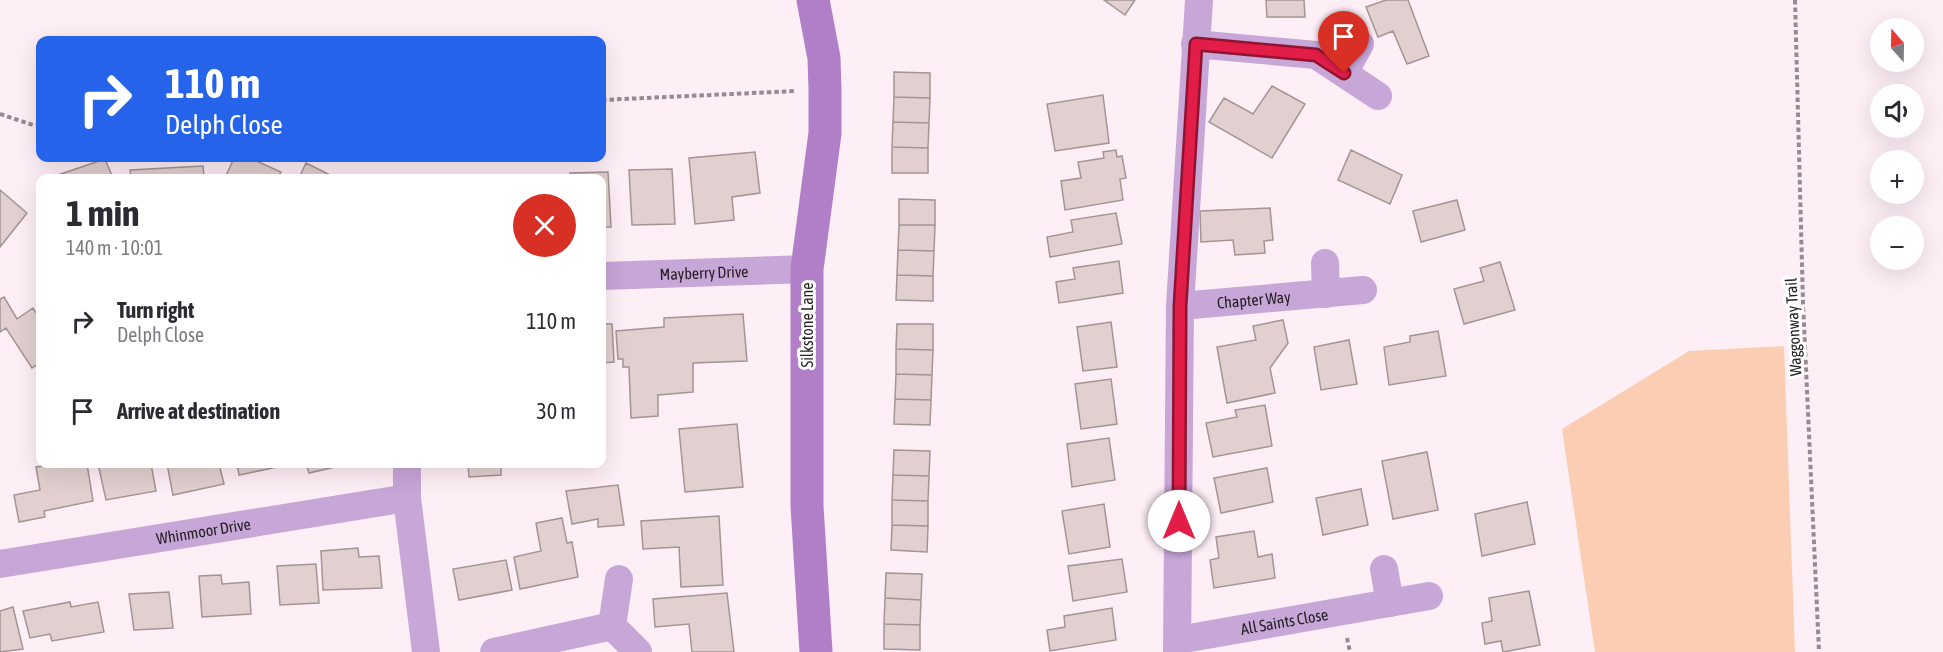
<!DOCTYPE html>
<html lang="en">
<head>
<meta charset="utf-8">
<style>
  :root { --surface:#fff; --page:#f7f7f7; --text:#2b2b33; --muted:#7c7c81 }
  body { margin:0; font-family:"Asap Condensed",sans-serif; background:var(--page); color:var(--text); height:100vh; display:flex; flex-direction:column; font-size:22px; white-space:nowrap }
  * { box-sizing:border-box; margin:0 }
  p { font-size:20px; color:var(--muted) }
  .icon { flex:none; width:33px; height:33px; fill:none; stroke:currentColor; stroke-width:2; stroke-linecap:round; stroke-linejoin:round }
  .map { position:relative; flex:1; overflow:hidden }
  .details { position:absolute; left:36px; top:174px; width:570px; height:294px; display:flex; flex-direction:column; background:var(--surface); border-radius:12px; box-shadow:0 6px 24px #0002 }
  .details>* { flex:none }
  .guide { position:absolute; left:36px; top:36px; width:570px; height:126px; border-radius:12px; box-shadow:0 6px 24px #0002; background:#2563eb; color:#fff; overflow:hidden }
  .needle { width:39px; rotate:340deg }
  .buttons { position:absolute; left:1870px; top:18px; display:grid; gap:12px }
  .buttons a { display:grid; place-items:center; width:54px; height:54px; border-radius:50%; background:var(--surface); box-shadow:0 6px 24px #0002; font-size:30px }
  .pin { position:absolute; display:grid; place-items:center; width:51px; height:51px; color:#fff; margin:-62px -26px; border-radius:50% 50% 50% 0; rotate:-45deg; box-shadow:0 0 6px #0007 }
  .pin .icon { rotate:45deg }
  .me { position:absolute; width:66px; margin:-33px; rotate:0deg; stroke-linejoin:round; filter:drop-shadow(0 0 4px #0008) }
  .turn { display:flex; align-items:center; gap:21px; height:126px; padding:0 30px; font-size:27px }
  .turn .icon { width:78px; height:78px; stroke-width:2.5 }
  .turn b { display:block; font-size:42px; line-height:51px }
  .round { display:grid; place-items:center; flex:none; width:63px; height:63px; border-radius:32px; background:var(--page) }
  .overview { display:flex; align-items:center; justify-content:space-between; height:102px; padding:0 30px }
  h1 { font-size:36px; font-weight:700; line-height:45px }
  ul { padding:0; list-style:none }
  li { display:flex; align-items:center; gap:18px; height:90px; padding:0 30px }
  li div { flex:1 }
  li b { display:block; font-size:22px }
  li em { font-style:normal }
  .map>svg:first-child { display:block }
  .green { fill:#fbceb3 }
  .building { fill:#e2d0d0; stroke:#a49493; stroke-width:1.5 }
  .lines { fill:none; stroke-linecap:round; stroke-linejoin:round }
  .path { stroke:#958b90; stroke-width:4; stroke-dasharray:4.5 3; stroke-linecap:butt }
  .street { stroke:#c7a6d8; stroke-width:28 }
  .secondary { stroke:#b17fc8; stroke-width:33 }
  .route-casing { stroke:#92132f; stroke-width:15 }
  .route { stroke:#e11d48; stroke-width:10 }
  .labels { text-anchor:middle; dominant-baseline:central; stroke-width:6; stroke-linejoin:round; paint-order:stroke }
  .street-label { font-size:16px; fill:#252023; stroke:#fff }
</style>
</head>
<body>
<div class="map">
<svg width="1943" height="652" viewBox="0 0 1943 652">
  <rect width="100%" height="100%" fill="#feeef6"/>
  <!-- green -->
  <path class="green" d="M1784 346 1795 652H1595L1562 429 1689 351Z"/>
  <!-- building -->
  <path class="building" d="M1104 0H1135L1125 15Z
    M1266 0H1304L1305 17H1267Z
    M1386 0H1408L1429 56 1407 64 1393 31 1378 37 1366 7Z
    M894 72 930 73V98L894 97Z
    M1272 86 1305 104 1272 158 1209 122 1224 98 1253 114Z
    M1103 95 1109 143 1055 151 1047 104Z
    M894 97 930 98 929 123 893 122Z
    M893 122 929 123 928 148 892 147Z
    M892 147 928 148V173H892Z
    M1116 150 1117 157 1122 156 1126 178 1120 179 1123 200 1065 210 1061 181 1081 178 1078 162 1104 158 1103 152Z
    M1351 150 1402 175 1390 204 1338 180Z
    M755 152 760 193 732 197 734 220 695 224 689 158Z
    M234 158H250L281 172 278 178H225Z
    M105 159 113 178H49Z
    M306 163 336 178H299Z
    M203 166 204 178H131L130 170Z
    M672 169 675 224 632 225 629 170Z
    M608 172 611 227H602V178H570V173Z
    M0 190 27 213 0 247Z
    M899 199 935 200V225H899Z
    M1457 200 1465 230 1421 242 1413 211Z
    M1270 208 1273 240 1264 241 1265 253 1235 255 1233 240 1201 242 1200 211Z
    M1116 213 1122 244 1050 257 1047 237 1073 232 1071 220Z
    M899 225H935L934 251 898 250Z
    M898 250 934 251 933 276 897 275Z
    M1119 261 1123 293 1059 303 1056 282 1075 279 1073 268Z
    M1500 262 1515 310 1464 324 1454 289 1484 281 1480 268Z
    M897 275 933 276V301L896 300Z
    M4 297 17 319 33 308 40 319V363L32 368 6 328 0 332V299Z
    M743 314 747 361 693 363V392L658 395V416L631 418 629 367H623V359H618L616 331 664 327V318Z
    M1283 320 1288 343 1270 368 1275 393 1227 403 1217 347 1256 340 1253 326Z
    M1111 322 1117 367 1083 371 1077 327Z
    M602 324H612L614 362 602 363Z
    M897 324H933V350L896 349Z
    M1438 331 1446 376 1389 385 1384 347 1410 342V336Z
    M1349 340 1357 384 1321 390 1314 347Z
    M896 349 933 350 932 375 896 374Z
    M896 374 932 375 931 400 895 399Z
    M1111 379 1117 424 1081 429 1075 384Z
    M895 399 931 400 930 425 894 424Z
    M1265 405 1272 446 1213 457 1206 423 1237 417 1235 410Z
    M737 424 743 487 685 492 679 429Z
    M1109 438 1115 480 1072 487 1067 444Z
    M894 450 930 451 929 476 893 475Z
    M1427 452 1438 510 1393 519 1382 461Z
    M58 464H87L93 501 44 511 45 517 19 522 14 495 40 490 36 467Z
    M98 464H151L156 491 106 500Z
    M167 464H219L224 484 173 495Z
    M237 464H287V465L239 475Z
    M306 464H348L309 473Z
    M468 464H501V475L469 477Z
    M1267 468 1273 502 1221 513 1214 478Z
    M893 475 929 476 928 501 892 500Z
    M618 485 624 525 598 527V519L572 524 566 491Z
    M1361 489 1368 525 1323 535 1316 498Z
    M892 500 928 501V526L892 525Z
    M1527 502 1535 544 1482 556 1475 514Z
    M1104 504 1110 547 1069 554 1062 511Z
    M719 516 723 585 681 587 679 547 643 549 641 521Z
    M562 518 567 543 572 542 578 577 520 589 514 557 541 551 536 523Z
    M892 525 928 526 927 552 891 550Z
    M1254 531 1258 557 1272 554 1275 578 1214 588 1210 560 1219 558 1216 537Z
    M358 548 359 557 379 556 382 588 323 590 321 551Z
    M1122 559 1127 592 1073 601 1068 566Z
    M506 560 512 590 459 600 453 569Z
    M316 564 319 603 280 605 277 566Z
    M886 573 922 574 921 600 885 598Z
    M221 575 222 584 249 582 251 614 202 617 199 576Z
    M1529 591 1540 645 1503 652 1501 641 1485 644 1482 623 1492 621 1489 598Z
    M169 592 173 628 134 630 129 594Z
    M727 593 734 652H692L689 624 655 627 653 599Z
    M885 598 921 600 920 625 884 624Z
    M70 602 71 607 98 602 104 632 52 641 50 634 30 638 23 611Z
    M13 607 23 649 0 652V611Z
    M1112 608 1116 640 1050 651 1047 630 1065 627 1064 616Z
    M884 624 920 625V650L884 649Z"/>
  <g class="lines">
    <!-- path -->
    <path class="path" d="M1795 0 1803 303 1819 652
      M602 100 796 91
      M0 114 33 125H40
      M1347 638 1350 652"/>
    <!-- street -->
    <g class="street">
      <path d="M1195 44 1316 55 1378 96"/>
      <path d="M1344 73 1360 44"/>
      <path d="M1325 263 1326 294"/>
      <path id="s1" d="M602 276 807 269"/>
      <path id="s2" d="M1180 306 1363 290"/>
      <path d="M407 464V498L426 652"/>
      <path id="s3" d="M0 564 407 498"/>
      <path d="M1384 569 1390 603"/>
      <path d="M619 579 612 626 638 652"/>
      <path id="s4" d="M1178 640 1429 596"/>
      <path d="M494 652 612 626"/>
      <path d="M1177 652 1180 306 1199 0"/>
    </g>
    <!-- secondary -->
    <path class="secondary" d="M813 0 824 58 825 90V133L807 269V506L816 652"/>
  </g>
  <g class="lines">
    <!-- route casing -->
    <g class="route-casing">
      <path id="route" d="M1179 521 1180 306 1196 44 1316 55 1344 73"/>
    </g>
    <!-- route -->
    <use href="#route" class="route"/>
  </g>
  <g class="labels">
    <!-- street labels -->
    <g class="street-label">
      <text stroke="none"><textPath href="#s1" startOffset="102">Mayberry Drive</textPath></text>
      <text stroke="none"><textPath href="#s2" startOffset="74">Chapter Way</textPath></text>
      <text transform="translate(807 325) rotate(-90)">Silkstone Lane</text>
      <text transform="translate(1793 327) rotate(-93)">Waggonway Trail</text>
      <text stroke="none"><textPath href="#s3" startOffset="206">Whinmoor Drive</textPath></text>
      <text stroke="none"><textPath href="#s4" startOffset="108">All Saints Close</textPath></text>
    </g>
  </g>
</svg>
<div class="buttons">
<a><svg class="needle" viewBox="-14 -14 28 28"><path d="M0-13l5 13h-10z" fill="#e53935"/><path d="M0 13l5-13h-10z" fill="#7c7c81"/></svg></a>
<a><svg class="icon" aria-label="sound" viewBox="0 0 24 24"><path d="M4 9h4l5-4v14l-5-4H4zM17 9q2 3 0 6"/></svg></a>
<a>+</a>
<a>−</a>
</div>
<div class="pin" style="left:1344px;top:73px;background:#d93025"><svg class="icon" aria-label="arrive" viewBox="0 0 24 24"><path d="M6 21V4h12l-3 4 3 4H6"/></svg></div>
<svg class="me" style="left:1179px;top:521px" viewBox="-20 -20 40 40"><circle r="19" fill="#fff"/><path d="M0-13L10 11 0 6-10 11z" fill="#e11d48"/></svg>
<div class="guide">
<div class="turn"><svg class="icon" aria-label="right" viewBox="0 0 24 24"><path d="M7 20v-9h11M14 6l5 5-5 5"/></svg><div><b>110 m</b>Delph Close</div></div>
</div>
<section class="details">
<div class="overview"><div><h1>1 min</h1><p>140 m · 10:01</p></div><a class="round" style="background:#d93025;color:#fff"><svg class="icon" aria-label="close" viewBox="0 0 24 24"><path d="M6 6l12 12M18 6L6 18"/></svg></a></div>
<ul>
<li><svg class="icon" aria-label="right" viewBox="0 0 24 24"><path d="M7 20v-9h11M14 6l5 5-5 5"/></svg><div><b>Turn right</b><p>Delph Close</p></div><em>110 m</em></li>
<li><svg class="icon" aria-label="arrive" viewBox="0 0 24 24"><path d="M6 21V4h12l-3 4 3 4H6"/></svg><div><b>Arrive at destination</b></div><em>30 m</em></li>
</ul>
</section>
</div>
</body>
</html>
